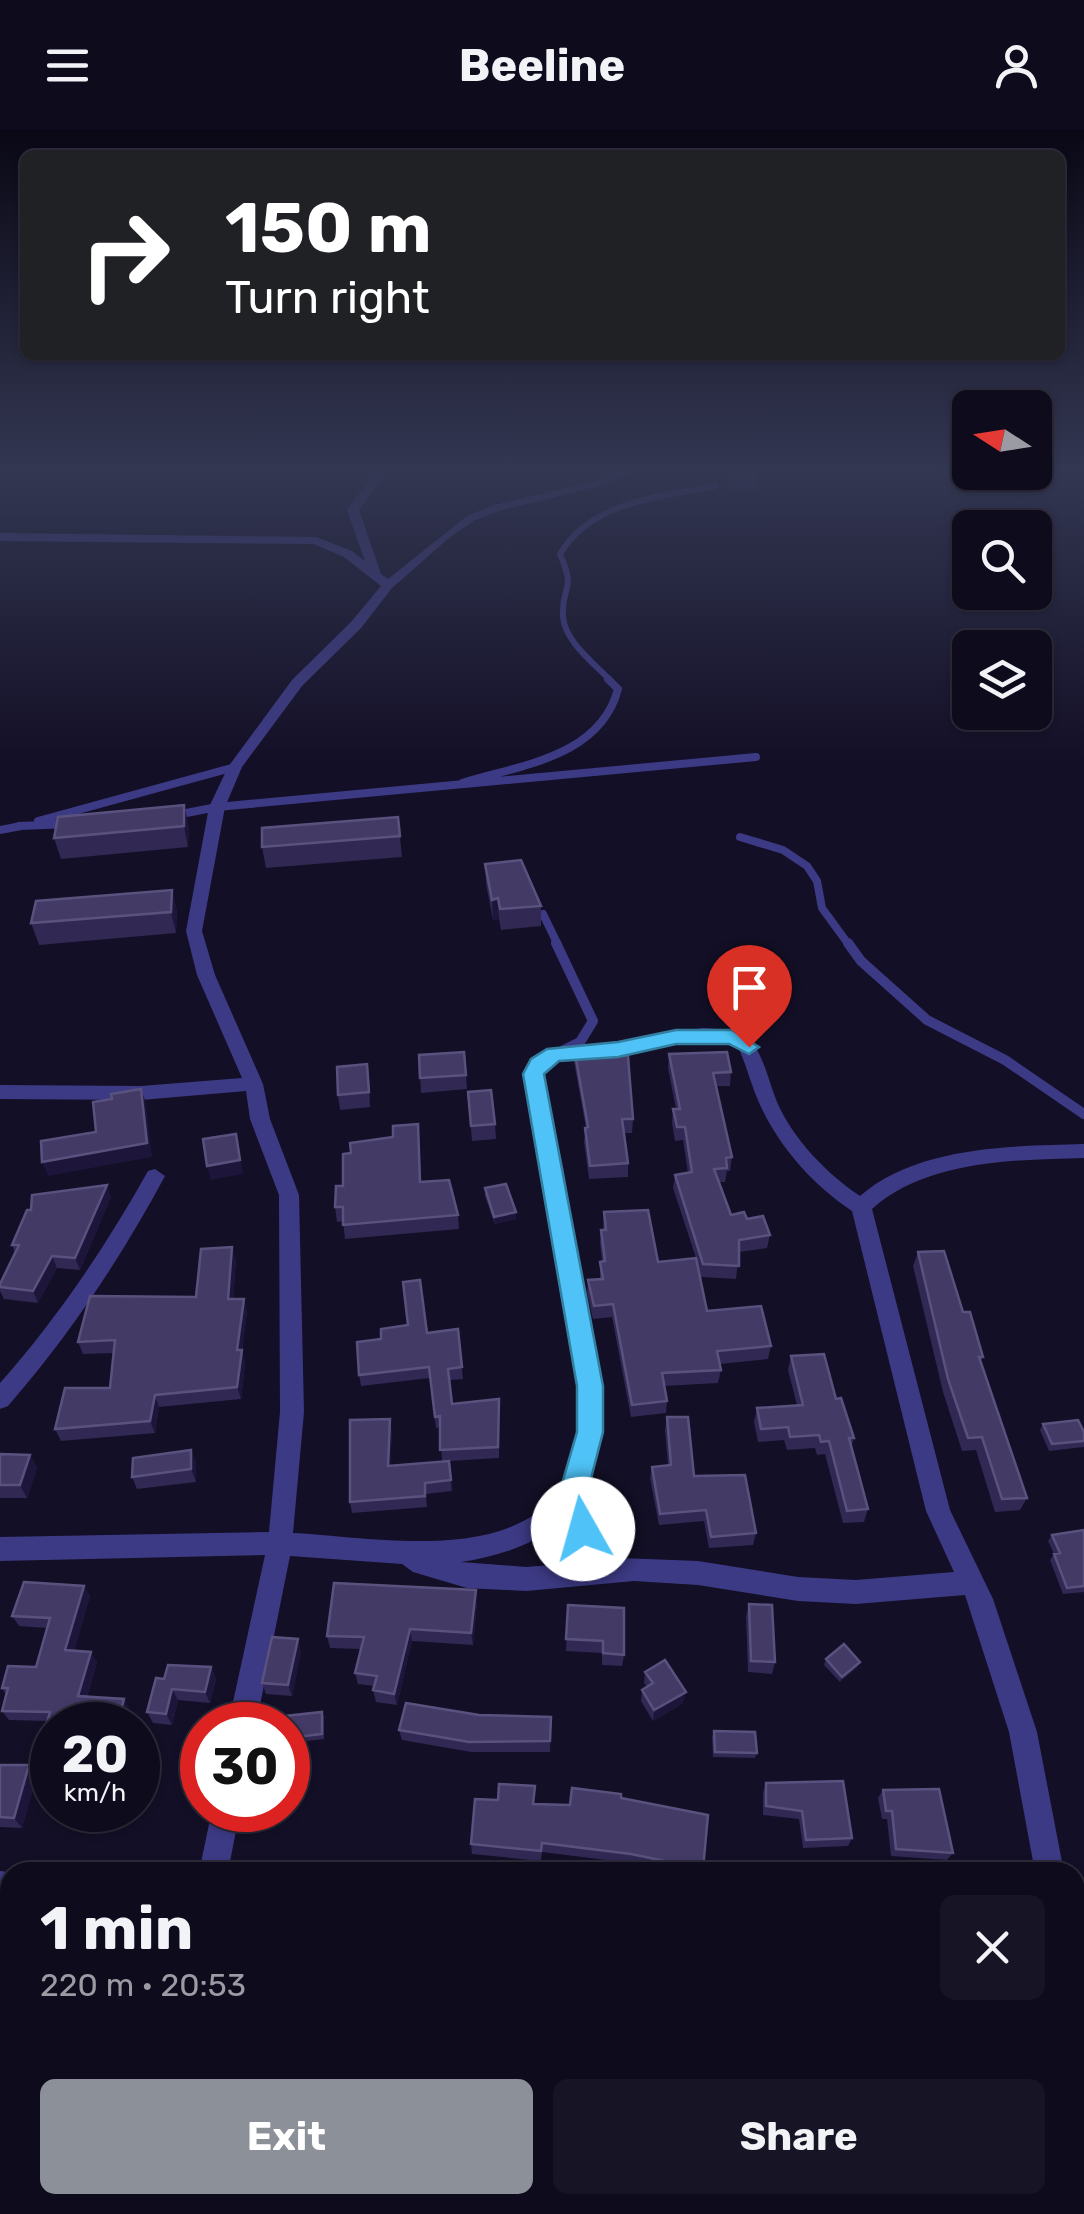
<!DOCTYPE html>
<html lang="en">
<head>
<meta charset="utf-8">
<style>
  :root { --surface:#0e0b1c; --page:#171425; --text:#f1f3f6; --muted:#9b9ba3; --line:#2e2b3b; --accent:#8c9099 }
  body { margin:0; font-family:Rubik,sans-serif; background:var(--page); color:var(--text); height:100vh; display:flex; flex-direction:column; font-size:38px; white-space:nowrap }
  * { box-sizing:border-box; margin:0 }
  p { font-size:32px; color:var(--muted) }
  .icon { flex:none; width:55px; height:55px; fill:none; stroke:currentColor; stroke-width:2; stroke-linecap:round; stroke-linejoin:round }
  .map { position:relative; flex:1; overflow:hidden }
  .sheet { position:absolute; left:0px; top:1732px; width:1085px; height:352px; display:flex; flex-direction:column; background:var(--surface); border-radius:30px 30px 0 0; box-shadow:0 2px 8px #0004,0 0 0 2px var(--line) }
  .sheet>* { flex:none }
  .guide { position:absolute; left:20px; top:20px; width:1045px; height:210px; border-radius:15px; box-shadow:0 2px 8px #0004,0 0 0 2px var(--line); background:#202124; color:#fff; overflow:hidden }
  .needle { width:65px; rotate:282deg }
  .fabs { position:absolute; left:952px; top:260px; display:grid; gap:20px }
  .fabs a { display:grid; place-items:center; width:100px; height:100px; border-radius:15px; background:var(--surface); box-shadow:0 2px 8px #0004,0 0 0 2px var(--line); font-size:50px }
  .speed { position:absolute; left:30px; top:1572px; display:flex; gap:20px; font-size:50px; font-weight:700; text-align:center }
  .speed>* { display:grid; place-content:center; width:130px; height:130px; border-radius:50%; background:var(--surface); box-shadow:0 2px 8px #0004,0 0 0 2px var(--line); line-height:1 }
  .speed small { font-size:25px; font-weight:400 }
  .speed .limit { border:15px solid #d22; background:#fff; color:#111 }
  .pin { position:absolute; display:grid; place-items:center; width:85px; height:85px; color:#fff; margin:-102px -42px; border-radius:50% 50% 50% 0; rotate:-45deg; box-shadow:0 0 10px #0007 }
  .pin .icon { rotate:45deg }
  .me { position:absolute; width:110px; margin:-55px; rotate:353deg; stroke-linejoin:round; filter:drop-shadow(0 0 8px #0008) }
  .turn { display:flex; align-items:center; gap:35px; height:210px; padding:0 40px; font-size:45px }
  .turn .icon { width:130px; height:130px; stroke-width:2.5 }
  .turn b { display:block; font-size:70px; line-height:85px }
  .round { display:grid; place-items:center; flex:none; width:105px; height:105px; border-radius:15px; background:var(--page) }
  .headline { display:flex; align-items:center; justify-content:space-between; height:170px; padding:0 40px }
  h1 { font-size:60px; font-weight:700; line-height:75px }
  .button { display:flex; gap:20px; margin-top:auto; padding:20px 40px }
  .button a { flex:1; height:115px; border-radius:15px; background:var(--accent); color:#fff; font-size:40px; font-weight:700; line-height:115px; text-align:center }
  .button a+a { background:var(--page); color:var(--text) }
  header { display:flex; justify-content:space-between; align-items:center; height:130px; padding:0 40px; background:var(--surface); font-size:45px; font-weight:700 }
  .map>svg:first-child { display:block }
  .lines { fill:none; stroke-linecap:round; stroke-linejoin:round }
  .service-far2 { stroke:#3d3a85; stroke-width:6 }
  .service-far1 { stroke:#3d3a85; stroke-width:8 }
  .service { stroke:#3d3a85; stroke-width:10 }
  .minor { fill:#3d3a85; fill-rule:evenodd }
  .wall { fill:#312854 }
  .shaded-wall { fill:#1d163a }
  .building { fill:#433a66; stroke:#5a527e; stroke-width:2.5 }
  .route { fill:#4fc3f7; stroke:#337fa1; stroke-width:2.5 }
</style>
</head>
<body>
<header><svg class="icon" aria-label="menu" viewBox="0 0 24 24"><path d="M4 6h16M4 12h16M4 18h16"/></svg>Beeline<svg class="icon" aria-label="person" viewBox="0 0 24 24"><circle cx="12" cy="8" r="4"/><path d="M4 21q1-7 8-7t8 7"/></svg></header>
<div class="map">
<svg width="1084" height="2084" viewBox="0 0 1084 2084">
  <rect width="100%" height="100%" fill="#130f26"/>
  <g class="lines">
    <!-- service-far2 -->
    <path class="service-far2" d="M611 551C595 534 564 511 563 486 561 455 577 463 560 424 591 371 661 367 716 356"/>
    <!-- service-far1 -->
    <path class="service-far1" d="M462 653C521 635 600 627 618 559L608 549
      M176 685 217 677 756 627
      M38 691 235 637
      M19 696 69 694
      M0 700 21 696
      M740 707 783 720 807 736 817 751 822 778 849 815
      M543 784 558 815"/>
    <!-- service -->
    <path class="service" d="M556 813 593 891 580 912 560 922
      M848 813 861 831 927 890 1005 930 1084 984"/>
    <!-- minor -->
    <path class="minor" d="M377 340H387L359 380 381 444 388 449 467 386 494 375 596 351 622 340H636L604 355 502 380 475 390 450 407 392 458 361 498 302 556 242 637 225 677 202 801 215 845 263 954 270 989 299 1065 304 1282 293 1403C376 1407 534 1440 571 1336 579 1315 579 1291 579 1268L541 1025 526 966 525 944 528 937 539 925 567 916 619 912 703 898 731 900 748 907C764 925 768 950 777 972 793 1009 827 1044 860 1066 917 1016 1012 1016 1084 1014V1028C1014 1030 927 1030 872 1079L950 1380 993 1469 1037 1602 1064 1742H1035L1009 1602 965 1465 856 1474 798 1471 698 1455 634 1451 526 1461 467 1458 413 1442 402 1434 290 1426 256 1595H228L265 1425 0 1431V1407L269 1402 280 1282 279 1065 250 989 246 961 141 970 0 969V955L141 956 242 948 197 845 186 801 209 677 228 637 292 550 351 492 381 456 344 427 314 414 0 411V403L316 407 352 421 365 431 347 380ZM717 911 739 919C747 937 752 958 761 977 781 1019 813 1055 852 1081L926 1381 954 1442 856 1450 798 1447 698 1431 621 1428 603 1415 584 1362C619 1284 593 1213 577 1134 570 1099 569 1063 561 1027 555 999 542 973 543 944L552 934 567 928 619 925 687 912ZM568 1384 586 1432 526 1437 461 1432C499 1426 541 1414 568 1384Z
      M155 1039 165 1046C121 1128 69 1206 8 1276L0 1279V1253C57 1189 106 1116 148 1041Z
      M212 1680H240L228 1742H199Z
      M0 1741 10 1742V1772L0 1771Z
      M1075 1784H1084V1814H1075Z
      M10 2066V2075H40L38 2084H4Z
      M455 2075H489V2084H455Z"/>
  </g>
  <!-- wall -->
  <path class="wall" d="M727 340H755V359H728Z
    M58 687 189 696 188 717 61 729 54 708Z
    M398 687 402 727 266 738 262 717Z
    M485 734 541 776V796L501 800 499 789 493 790 486 754Z
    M172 760 177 781 176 803 39 815 31 793Z
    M574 918 633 989 632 1003H624L628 1033V1047L589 1049 584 1012 586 998 574 932Z
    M669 924 731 942 730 956H716L732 1027 730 1041H727L725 1052H719L731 1085 747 1089 770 1105 767 1118 739 1122 736 1149 701 1147 697 1132 707 1181 771 1216 768 1229 720 1234 721 1240 718 1253 664 1256 667 1271 666 1283 631 1287 612 1187 593 1189 587 1163 588 1150 600 1149V1132H602L600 1113 601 1100H603L604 1082 658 1132 696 1128 673 1058 675 1045 688 1043 683 1010 675 1011 672 993 673 979H676L668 938Z
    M419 925 466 945 467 959 421 963Z
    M369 949 370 977 340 980 338 965Z
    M468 962 495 994 496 1009 472 1011Z
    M419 1009 421 1052 458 1085 459 1099 345 1109 343 1091 337 1092 335 1077 343 1056Z
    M485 1058 516 1082V1089L495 1094 485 1066Z
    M111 1067 80 1140 57 1138 38 1173 4 1169 0 1161V1154L15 1123 12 1115Z
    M918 1122 963 1182 983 1227 980 1232 1027 1368 1020 1380 995 1382 976 1320 962 1321 943 1262 913 1136Z
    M236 1130 233 1169 247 1181 242 1222 245 1233 241 1269 159 1277 155 1303 61 1311 55 1299 110 1258 114 1223 83 1224 78 1212 196 1167Z
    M458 1199 463 1249 450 1250 452 1274 499 1269V1328L449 1331 452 1361 426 1364 427 1377 352 1383 350 1372 392 1300 390 1336 442 1331 440 1297 436 1298 430 1248 361 1256 359 1245 427 1203Z
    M791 1226 836 1269 854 1308 851 1318 868 1379 864 1392 843 1393 825 1324 817 1325 815 1318 787 1320 784 1310 758 1312 754 1292 757 1278 797 1275 788 1240Z
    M667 1287 694 1346 756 1403 753 1415 709 1418 704 1391 659 1395 650 1348 652 1337 668 1335 665 1300Z
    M1043 1294 1084 1302V1317L1049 1321 1040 1300Z
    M191 1320 196 1333V1352L137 1359 132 1347Z
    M0 1324 30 1325 37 1338 27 1368H0Z
    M1084 1400V1462L1063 1464 1050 1430 1054 1424 1048 1411 1052 1405Z
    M84 1456 90 1466 74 1521 97 1532 87 1567 129 1578 52 1595V1639L43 1638 36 1629 48 1591 9 1590 2 1581 6 1565 2 1558 36 1537 47 1498 19 1496 12 1486Z
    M477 1472 473 1515 412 1511 397 1575 376 1572 373 1560 374 1556 358 1554 355 1543 361 1519 330 1518 327 1506Z
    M749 1474 775 1532 772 1544 748 1542 746 1486Z
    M568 1475 624 1525 622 1536 602 1535V1523L566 1521Z
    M301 1521 292 1566 266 1564 262 1553Z
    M826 1529 857 1538 840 1552 824 1535Z
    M211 1537 216 1549 210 1573 178 1570 172 1595 153 1593 147 1582 164 1549Z
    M645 1542 683 1573 653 1591 641 1571 642 1560 647 1557 644 1553Z
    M322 1582 324 1587V1609L288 1613V1595Z
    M479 1585 551 1587 550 1622H471L402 1610 399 1600Z
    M714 1601 757 1623 755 1628 713 1627 712 1607Z
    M0 1635 37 1645 22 1698 0 1697Z
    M766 1653 852 1708 848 1716 803 1718 799 1689 763 1685V1662Z
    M883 1660 953 1723 947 1730 891 1726 887 1689H882L878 1668Z
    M621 1668 703 1739 702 1742H672L630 1733 542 1722 541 1731 472 1724 471 1714 534 1674 570 1675Z
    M1075 2023 1084 2025V2069L1075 2067Z
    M865 2075H923V2077L916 2081 865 2077Z
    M929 2075H962L955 2078Z"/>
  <!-- shaded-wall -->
  <path class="shaded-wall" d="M184 675 189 696 188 717 184 696Z
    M172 760 177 781 176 803 171 782Z
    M498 768 499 789 493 790 492 770Z
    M141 959 146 973 152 1027 48 1046 42 1032 147 1013Z
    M236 1004 243 1044 211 1050 207 1036Z
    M107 1055 111 1067 80 1140 75 1128Z
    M516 1082V1089L495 1094 494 1087Z
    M232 1117 236 1130 232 1182 228 1169Z
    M52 1126 57 1138 38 1173 33 1161Z
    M244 1169 247 1181 242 1222 245 1233 241 1269 237 1257V1220Z
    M155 1265 159 1277 155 1303 150 1291Z
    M390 1289 392 1300 390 1347 388 1336Z
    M191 1320 196 1333V1352L191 1339Z
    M30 1325 37 1338 27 1368 20 1355Z
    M84 1456 90 1466 72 1530 65 1520Z
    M476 1460 477 1472 473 1515 471 1503Z
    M410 1499 412 1511 397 1575 394 1564Z
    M298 1509 301 1521 292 1566 288 1555Z
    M91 1522 97 1532 84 1576 78 1566Z
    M860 1532 857 1538 840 1552 842 1547Z
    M211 1537 216 1549 210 1573 205 1562Z
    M172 1559 178 1570 172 1595 166 1584Z
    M686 1562 683 1573 653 1591 654 1580Z
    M124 1569 129 1578 125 1595H117Z
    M29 1635 37 1645 22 1698 14 1688Z
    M10 1853V1920L4 1943 0 1941V1892Z
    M117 2075H126L124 2084H115Z
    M296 2075H304L302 2080 307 2084H300L295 2078Z"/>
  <!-- building -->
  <path class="building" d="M729 340H755L756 348H729Z
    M184 675V696L54 708 58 687Z
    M398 687 400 706 262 717V698Z
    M521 730 541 776 500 779 498 768 492 770 485 734Z
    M172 760 171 782 31 793 36 771Z
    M627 914 633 989H622L628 1033 590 1036 585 998 588 997 574 918Z
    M464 922 466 945 420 948 419 925Z
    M727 922 731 942 713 943 732 1027 726 1028 727 1038 714 1039 731 1085 744 1082 747 1089 763 1086 770 1105 739 1110V1136L703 1134 675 1045 692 1042 685 997H677L673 979H680L669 924Z
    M367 934 369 962 338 965 337 937Z
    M141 959 147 1013 42 1032 41 1011 96 1002 93 972 112 969 111 964Z
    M491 960 495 994 471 996 468 962Z
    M418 994 420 1052 449 1050 458 1085 343 1095V1077H335L336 1056H343V1024L351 1023 350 1013 393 1007V996Z
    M236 1004 240 1030 207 1036 203 1009Z
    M506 1054 516 1082 494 1087 485 1058Z
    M107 1055 75 1128 52 1126 33 1161 0 1157V1154L19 1115H12L27 1080H31L32 1065Z
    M648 1080 658 1132 696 1128 707 1181 761 1176 771 1216 717 1221 721 1240 662 1243 667 1271 632 1275 613 1174 594 1176 588 1150 603 1149 600 1132 605 1131 601 1100H606L604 1082Z
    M232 1117 228 1169H244L237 1220H242L237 1257 155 1265 150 1291 55 1299 65 1258H110L115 1210 78 1212 90 1166 196 1167 201 1119Z
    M944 1121 963 1182H970L983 1227H979L1027 1368 1002 1369 982 1307 968 1308 948 1249 918 1122Z
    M420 1150 427 1203 458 1199 462 1237 448 1239 452 1274 499 1269 498 1317 440 1320V1286L435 1287 429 1237 359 1245 357 1212 381 1209V1199L408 1195 403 1152Z
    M824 1224 836 1269 841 1268 854 1308H849L868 1379 847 1381 829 1311 821 1312 819 1305 790 1307 788 1297 761 1299 757 1278 803 1275 791 1226Z
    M667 1287H688L694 1346 745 1345 756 1403 711 1407 706 1380 660 1384 652 1337 671 1335Z
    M390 1289 388 1336 449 1331 451 1350 425 1353V1366L350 1372V1290Z
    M1078 1290 1084 1302V1311L1052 1314 1043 1294Z
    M191 1320V1339L132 1347 133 1328Z
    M0 1324 30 1325 20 1355H0Z
    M1084 1400V1456L1067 1458 1054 1424 1060 1423 1052 1405Z
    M24 1452 84 1456 65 1520 91 1522 78 1566 124 1569 117 1595H52V1631L36 1629 50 1582 2 1581 8 1558H2L8 1536 36 1537 50 1488 12 1486Z
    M334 1453 476 1460 471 1503 410 1499 394 1564 373 1560 377 1546 355 1543 364 1507 327 1506Z
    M749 1474 772 1475 775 1532 751 1531Z
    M568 1475 624 1478V1525L603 1523V1511L566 1509Z
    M272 1507 298 1509 288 1555 262 1553Z
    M844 1514 860 1532 842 1547 826 1529Z
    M665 1530 686 1562 654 1580 642 1560 653 1553 645 1542Z
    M168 1535 211 1537 205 1562 172 1559 166 1584 147 1582 156 1548 164 1549Z
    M406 1573 479 1585 551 1587 550 1611 469 1612 399 1600Z
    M322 1582V1604L288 1608V1595H275L276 1587Z
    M714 1601 755 1602 757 1623 715 1622Z
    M0 1635H29L14 1688 0 1687Z
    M843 1651 852 1708 806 1710 802 1681 766 1676V1653Z
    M499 1654 535 1656 533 1674 570 1675 572 1658 621 1664V1668L708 1685 703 1739 631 1724 542 1713 541 1721 471 1714 475 1669 498 1670Z
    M939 1659 953 1723 896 1719 892 1681H886L883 1660Z
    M0 1852H10L0 1892Z
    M1075 2023 1084 2025V2062L1075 2060Z
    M72 2075H117L115 2084H70Z
    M221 2075H296L295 2078 301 2079 300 2084H220Z"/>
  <!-- sky -->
  <linearGradient id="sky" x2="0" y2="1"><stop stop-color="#0a0815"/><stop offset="0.54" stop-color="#333752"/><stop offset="1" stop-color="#333752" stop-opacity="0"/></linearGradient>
  <rect width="1084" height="631" fill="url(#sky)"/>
  <!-- route -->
  <path class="route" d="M676 900H732L759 917 749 924 729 914H676L618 927 559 931 544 944 603 1256V1302L587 1364 597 1399 593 1408 583 1412 573 1408 559 1364 577 1302V1256L523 944 531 929 547 919 618 912Z"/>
</svg>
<div class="fabs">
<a><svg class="needle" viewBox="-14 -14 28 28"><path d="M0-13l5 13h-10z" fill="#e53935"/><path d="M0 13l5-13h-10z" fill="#9b9ba3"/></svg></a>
<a><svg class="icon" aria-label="search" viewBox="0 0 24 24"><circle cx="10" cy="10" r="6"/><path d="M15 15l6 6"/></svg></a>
<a><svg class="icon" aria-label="layers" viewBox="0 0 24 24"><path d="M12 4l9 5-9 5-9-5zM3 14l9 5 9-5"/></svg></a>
</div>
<div class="speed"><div>20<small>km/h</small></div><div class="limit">30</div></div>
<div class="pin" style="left:749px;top:917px;background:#d93025"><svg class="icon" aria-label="arrive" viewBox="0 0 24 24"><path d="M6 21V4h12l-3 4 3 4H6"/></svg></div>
<svg class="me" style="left:583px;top:1399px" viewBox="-20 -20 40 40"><circle r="19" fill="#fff"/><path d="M0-13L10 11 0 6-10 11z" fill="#4fc3f7"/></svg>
<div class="guide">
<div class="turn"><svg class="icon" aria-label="right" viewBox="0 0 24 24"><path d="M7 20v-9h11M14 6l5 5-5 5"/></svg><div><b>150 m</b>Turn right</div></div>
</div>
<section class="sheet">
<div class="headline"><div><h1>1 min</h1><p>220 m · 20:53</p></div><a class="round"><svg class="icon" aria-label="close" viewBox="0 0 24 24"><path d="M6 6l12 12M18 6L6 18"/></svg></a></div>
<div class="button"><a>Exit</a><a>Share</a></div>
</section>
</div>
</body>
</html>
